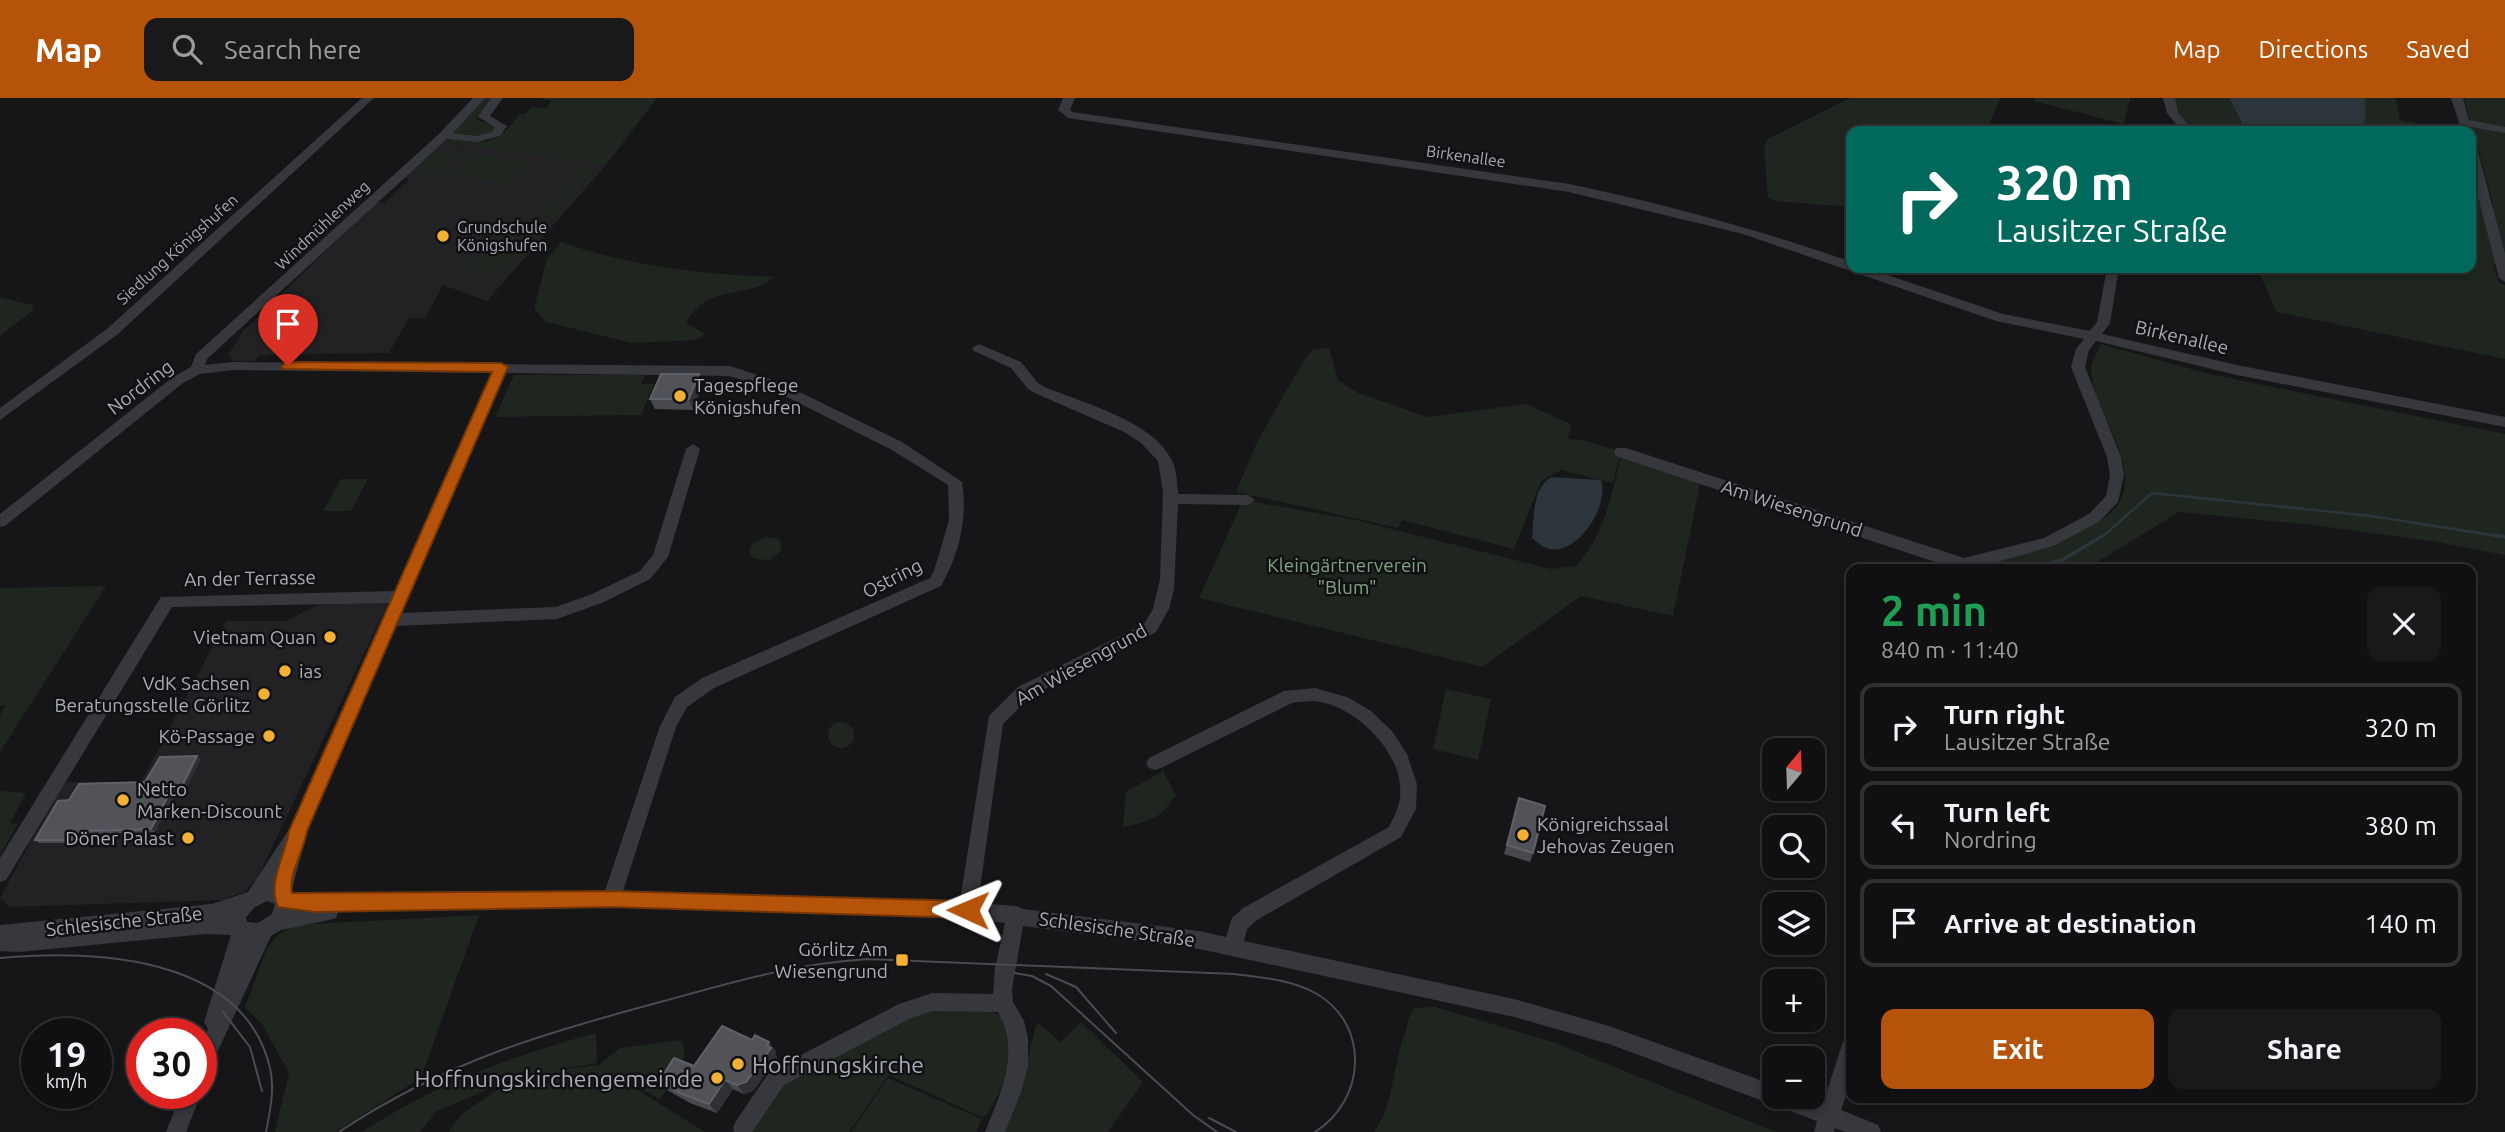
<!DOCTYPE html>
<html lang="en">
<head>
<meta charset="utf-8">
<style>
  :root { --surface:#101012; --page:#19191b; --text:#f1f3f6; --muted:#9c9d9f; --line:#303032; --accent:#b45309 }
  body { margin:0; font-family:Ubuntu,sans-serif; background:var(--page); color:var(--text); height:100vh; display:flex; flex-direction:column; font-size:26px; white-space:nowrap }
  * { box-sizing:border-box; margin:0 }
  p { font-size:23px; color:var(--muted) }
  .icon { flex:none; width:38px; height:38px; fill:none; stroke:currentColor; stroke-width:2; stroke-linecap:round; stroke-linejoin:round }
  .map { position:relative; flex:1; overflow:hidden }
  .side { position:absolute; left:1846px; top:466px; width:630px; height:539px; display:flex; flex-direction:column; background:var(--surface); border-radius:14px; box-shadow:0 4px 10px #0003,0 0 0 2px var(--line) }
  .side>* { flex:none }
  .hud { position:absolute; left:1846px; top:28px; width:630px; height:147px; border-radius:14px; box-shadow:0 4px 10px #0003,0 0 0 2px var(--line); background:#00695c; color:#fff; overflow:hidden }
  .needle { width:46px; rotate:19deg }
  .controls { position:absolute; left:1762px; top:640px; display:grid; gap:14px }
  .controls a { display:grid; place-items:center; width:63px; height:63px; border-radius:14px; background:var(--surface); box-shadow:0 4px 10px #0003,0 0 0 2px var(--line); font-size:35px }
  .speed { position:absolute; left:21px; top:920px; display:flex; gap:14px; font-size:35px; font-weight:700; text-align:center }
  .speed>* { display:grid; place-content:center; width:91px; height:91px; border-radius:50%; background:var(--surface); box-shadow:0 4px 10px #0003,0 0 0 2px var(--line); line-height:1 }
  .speed small { font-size:18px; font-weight:400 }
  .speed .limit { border:10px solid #d22; background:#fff; color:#111 }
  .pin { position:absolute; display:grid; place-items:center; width:60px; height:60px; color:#fff; margin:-72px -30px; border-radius:50% 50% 50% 0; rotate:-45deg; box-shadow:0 0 7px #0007 }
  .pin .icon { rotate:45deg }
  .me { position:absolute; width:77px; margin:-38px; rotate:271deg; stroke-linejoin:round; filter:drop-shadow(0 0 5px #0008) }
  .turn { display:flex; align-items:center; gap:24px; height:147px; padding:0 35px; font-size:32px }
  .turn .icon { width:91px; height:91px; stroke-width:2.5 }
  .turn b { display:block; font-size:49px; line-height:60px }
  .round { display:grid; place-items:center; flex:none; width:74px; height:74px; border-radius:14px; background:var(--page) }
  .headline { display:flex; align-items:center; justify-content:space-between; height:119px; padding:0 35px }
  h1 { font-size:42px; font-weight:700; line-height:52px; color:#1e9e55 }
  .cta { display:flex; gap:14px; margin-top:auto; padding:14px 35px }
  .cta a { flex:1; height:80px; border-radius:14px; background:var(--accent); color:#fff; font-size:28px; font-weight:700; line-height:80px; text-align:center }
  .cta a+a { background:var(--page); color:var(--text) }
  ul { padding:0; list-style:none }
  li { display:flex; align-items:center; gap:21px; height:88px; margin:0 14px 10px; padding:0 21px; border:4px solid var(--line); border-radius:14px }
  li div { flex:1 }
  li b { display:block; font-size:26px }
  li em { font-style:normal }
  header { display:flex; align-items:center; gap:42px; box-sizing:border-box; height:98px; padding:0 35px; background:var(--accent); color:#fff }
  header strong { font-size:33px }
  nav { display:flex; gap:38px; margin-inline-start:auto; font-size:24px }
  .search { width:490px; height:63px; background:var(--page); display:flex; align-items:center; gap:18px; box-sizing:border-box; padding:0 24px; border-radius:14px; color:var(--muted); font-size:26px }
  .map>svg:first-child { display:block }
  .built { fill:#222225 }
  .green { fill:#1e261f }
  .water { fill:#2c353c }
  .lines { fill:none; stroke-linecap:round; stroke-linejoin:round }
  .stream-far1 { stroke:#2c353c; stroke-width:2.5 }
  .stream { stroke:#2c353c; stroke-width:3.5 }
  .minor { fill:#37383d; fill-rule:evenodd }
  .tram { stroke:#4a4c52; stroke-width:2 }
  .wall { fill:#47494d }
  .shaded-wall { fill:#2f3033 }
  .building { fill:#525359; stroke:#5f6168; stroke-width:2 }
  .route { fill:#b45309; stroke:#753606; stroke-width:2 }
  .poi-dot { fill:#f2b134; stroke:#111113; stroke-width:2.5 }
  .labels { text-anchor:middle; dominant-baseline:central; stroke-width:5; stroke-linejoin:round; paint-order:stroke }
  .far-street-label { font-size:16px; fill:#a8adb8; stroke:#111113 }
  .far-poi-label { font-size:16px; fill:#a8adb8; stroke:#111113; text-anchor:start }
  .street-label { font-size:19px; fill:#a8adb8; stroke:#111113 }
  .poi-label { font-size:19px; fill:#a8adb8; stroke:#111113; text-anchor:end }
  .park-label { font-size:19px; fill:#7fa381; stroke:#111113 }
  .near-poi-label { font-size:23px; fill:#a8adb8; stroke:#111113; text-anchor:start }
</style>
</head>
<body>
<header>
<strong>Map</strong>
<div class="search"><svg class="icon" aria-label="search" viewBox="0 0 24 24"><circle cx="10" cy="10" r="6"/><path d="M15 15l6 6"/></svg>Search here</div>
<nav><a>Map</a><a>Directions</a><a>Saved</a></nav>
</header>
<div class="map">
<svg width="2505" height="1034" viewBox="0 0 2505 1034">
  <rect width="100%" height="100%" fill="#161618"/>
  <!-- built -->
  <path class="built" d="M441 44 606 67 487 203 443 187 425 220H409L389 255 259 257 255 263H235L228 257 243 233 377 104 384 105 410 81 404 79Z
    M328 502 388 505 259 777 246 793 223 802 10 809 0 800 63 684H141L226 523H286Z"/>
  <!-- green -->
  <path class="green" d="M481 0H495L475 22 493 26 497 32 482 39 450 34Z
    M539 0H657L606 67 442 44C461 36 483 51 501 37 508 31 514 23 520 16H525L531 9 546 10 552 3Z
    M1850 0H2000L1987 33H1852L1851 109 1776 103 1768 99 1764 50 1768 41Z
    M2035 0H2131L2123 26 2034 3Z
    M2172 0H2229L2246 33H2194L2180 17Z
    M2365 0H2396L2400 22 2456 33H2360L2366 19Z
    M2464 0H2505V169L2493 166 2499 184 2505 187V261L2277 214 2257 170H2471V102L2494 109Z
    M436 52 462 55 440 78 413 74Z
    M473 56 533 63 512 86 451 78Z
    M583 69 596 70 508 171 493 173 464 170 494 135 518 138 492 169 499 165Z
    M561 144C629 168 701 176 774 179 743 205 712 181 686 225L705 236 696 242 632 245 546 224 534 210 547 161Z
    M0 199 32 207 34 212 0 238Z
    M2101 246 2209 276 2505 336V457L2431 443 2305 426 2179 414 2086 471H1975L1989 463 2099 423C2162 385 2092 321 2091 271 2091 263 2098 254 2101 246Z
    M1329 250 1338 282 1358 295 1428 319 1526 306 1571 326 1568 341 1583 342 1621 354 1613 385 1561 372 1541 383 1514 451 1402 422 1398 430 1236 394 1257 344 1304 262 1312 252Z
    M514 277H645L641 286H654L641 317 495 319Z
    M1622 354 1701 381 1673 518 1581 498 1482 569 1199 500 1243 402 1356 422 1551 471 1576 468C1605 437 1612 395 1622 354Z
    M341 381H368L351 413H323Z
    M765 439 779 441 782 452 770 462 754 461 749 455 751 447Z
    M106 488 0 654V617L6 608 0 607V490Z
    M1446 591 1491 601 1478 662 1433 651Z
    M828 637a13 13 0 1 1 26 0a13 13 0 1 1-26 0Z
    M1163 673 1176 697C1159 722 1151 723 1123 729L1126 694Z
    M0 693 26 695 10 725 18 726 0 757Z
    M479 817 421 980 335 1034H275L289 975 262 926 245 909 267 850 279 836 295 827Z
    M1435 909 1553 944 1776 1034H1374C1395 1005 1392 967 1405 935 1408 927 1408 918 1414 910Z
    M930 910C959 911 990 904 1011 926V973L987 1017 982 1019 889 977 849 1034H750L779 983 811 973 812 979V966Z
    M1037 924 1061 944 1081 924 1143 984 1108 1034H1001L1021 986Z
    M596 935 597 965 548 973 599 967 620 950 681 942C692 962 671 984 660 1001L614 977 705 1034H448L463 1015 517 979 437 1013 420 1034H362C435 986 512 958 596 935Z
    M888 980 982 1021 976 1034H851Z"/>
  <!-- water -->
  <path class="water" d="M2229 0H2365L2366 19 2360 33H2246Z
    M1551 379 1601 382C1610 408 1576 461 1546 450 1541 448 1536 443 1532 440 1534 420 1532 391 1551 379Z"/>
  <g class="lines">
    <!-- stream-far1 -->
    <path class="stream-far1" d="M2102 439 2152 395 2371 418 2504 439"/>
    <!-- stream -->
    <path class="stream" d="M2493 437 2505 439
      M1996 469 1999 471
      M2029 471 2062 462 2104 437"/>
    <!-- minor -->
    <path class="minor" d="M362 0H374L118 236 0 322V310L108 230Z
      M473 0H485L453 35 477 38 492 34 495 29 478 19 491 0H503L490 18 507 28 500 38 477 44 447 41 207 261 205 267 233 264 730 268 779 284 902 344 962 384C968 421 959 456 941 488L714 590 687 609 676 629 623 793 960 803 989 618 1018 589 1144 526 1153 511 1160 481 1163 394 1158 363 1140 344 1124 334 1037 296 1028 291 1011 270 974 253 972 250 979 246 1021 264 1038 285 1047 290C1084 305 1155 324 1172 363 1177 373 1177 385 1178 396L1248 397 1255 402 1248 407 1178 406 1174 491 1169 511 1156 534 1030 599 1003 626 978 805 1016 808 1023 811 1199 833 1226 839 1232 820 1243 810 1389 729C1396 715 1402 703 1400 687 1397 649 1352 606 1314 603 1307 603 1299 604 1292 605L1161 670 1155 672 1149 670 1146 665 1149 660 1284 593 1315 590 1347 599 1371 613 1392 633 1407 656 1417 686 1416 711 1401 739 1257 822 1247 831 1244 843 1514 901 1609 928 1774 987V999H1807L1823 1005 1842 947 1845 940 1852 938V980L1841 1012 1878 1027 1881 1034H1845L1835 1030 1834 1034H1814L1817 1023 1609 946 1514 919 1199 851 1023 828 1012 891 1013 904 1024 923 1028 940V968L1021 994 1005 1034H985C1001 994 1021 955 998 914L932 913 911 920 784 987 752 1034H734L733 1030 736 1023 770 973 899 906 932 895 993 896 995 870 1005 825 968 820 611 809 338 814 336 820 329 822 281 832 271 838 209 972 202 975 201 945 208 931 204 924 231 837 206 836 19 854 0 853V827L212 806 248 794 291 728 390 505 172 509 6 782 0 784V760L161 499 395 493 492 275 233 272 200 276 183 285 5 428 0 429V416L173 279 191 269 196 256 440 35ZM505 275 729 278 769 290 892 352 948 387 949 422 934 473 930 480 702 580 675 599 660 628 605 793 315 798 291 795 305 743 303 740 396 528 557 521 604 504 650 481 668 459 700 351 693 346 686 351 653 457 640 473 592 496 556 509 401 515ZM267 803 275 806 272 816 258 825 247 824 246 819 255 809Z
      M1063 0H1075L1070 12 1072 14 1569 86C1665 106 1759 132 1852 164V170H1867L2003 216 2090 233 2097 224 2107 170H2119L2110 225 2102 236 2237 267 2505 319V329L2237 277 2096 243 2089 252 2085 269 2121 359 2124 377 2118 404 2099 424 2053 448 1972 471H1956L1616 358 1614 354 1616 350H1626L1964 460 2044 440 2089 416 2106 398 2110 377 2107 359 2071 269 2076 251 2084 241 1996 223 1743 136 1569 94 1068 20 1058 12Z
      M2163 0H2175L2178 14 2193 33H2182L2167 15Z
      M2451 0H2463L2469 22 2505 29V35L2471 29V35V33H2462Z
      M2471 47 2477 50 2505 156V184L2499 180 2471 72Z
      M181 996H201L186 1034H166Z"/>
    <!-- tram -->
    <path class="tram" d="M0 860C92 852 243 856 270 970 275 991 270 1013 266 1034
      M1015 875 1032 878 1051 888 1193 1017 1217 1034
      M1046 876 1076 889 1116 935
      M223 914 250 949 262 993
      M1209 1020 1236 1034
      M339 1034C444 964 544 935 664 903 732 884 798 865 868 861L1234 876C1262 879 1292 882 1317 896 1371 928 1365 1003 1315 1034"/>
  </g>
  <!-- wall -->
  <path class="wall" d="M703 286 693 312 655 311 650 301Z
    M197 658 201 661 181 699H173L155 734 87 736 82 745H39L35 742 69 702 145 684Z
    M1519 700 1533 755 1530 764 1504 756Z
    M752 942 769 944 776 954 775 956 777 960 753 993 744 996 733 991 717 1015 690 1005 667 992 659 983 694 968Z"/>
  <!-- shaded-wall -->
  <path class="shaded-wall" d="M699 276 703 286 693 312 689 301Z
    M197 658 201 661 181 699 178 696Z
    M169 696 173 699 155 734 151 731Z
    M83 733 87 736 82 745 78 742Z
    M769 944 776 954 775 956 777 960 753 993 744 996 737 987Z
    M725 982 733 991 717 1015 709 1006Z"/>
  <!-- building -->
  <path class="building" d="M661 276H699L689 301H650Z
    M197 658 178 696H169L151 731 83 733 78 742H35L58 703 69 702 79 686 145 684 160 659Z
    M1519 700 1545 708 1533 755 1507 747Z
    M722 928 752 942 755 937 769 944 767 948 771 950 746 984 737 987 725 982 709 1006 682 996 659 983 674 960 694 968Z"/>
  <!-- route -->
  <path class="route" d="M288 264 501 265 508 269 307 733C304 752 288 778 292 795L611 793 968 803 975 806 977 812 975 818 968 820 611 809 315 814 278 809C267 784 285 759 289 733L492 274 283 271 281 268Z"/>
  <!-- markers -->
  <g class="poi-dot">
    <circle cx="443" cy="138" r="7"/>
    <circle cx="680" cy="298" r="7"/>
    <circle cx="330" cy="539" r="7"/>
    <circle cx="285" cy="573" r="7"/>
    <circle cx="264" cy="596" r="7"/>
    <circle cx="269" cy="638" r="7"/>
    <circle cx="123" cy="702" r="7"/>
    <circle cx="1523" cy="737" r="7"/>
    <circle cx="188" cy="740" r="7"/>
    <rect x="895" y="855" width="14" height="14" rx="3.5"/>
    <circle cx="738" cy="966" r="7"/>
    <circle cx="717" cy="980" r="7"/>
  </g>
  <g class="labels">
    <!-- far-street labels -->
    <g class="far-street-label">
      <text transform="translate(1466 58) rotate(8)">Birkenallee</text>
      <text transform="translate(322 127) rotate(-43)">Windmühlenweg</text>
      <text transform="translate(177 151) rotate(-42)">Siedlung Königshufen</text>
    </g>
    <!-- far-poi labels -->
    <g class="far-poi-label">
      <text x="457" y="129">Grundschule<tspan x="457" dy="18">Königshufen</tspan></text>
    </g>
    <!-- street labels -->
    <g class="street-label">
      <text transform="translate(2182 239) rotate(13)">Birkenallee</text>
      <text transform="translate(140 289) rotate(-37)">Nordring</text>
      <text transform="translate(1792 410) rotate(18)">Am Wiesengrund</text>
      <text transform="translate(250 480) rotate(-1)">An der Terrasse</text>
      <text transform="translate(892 480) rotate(-27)">Ostring</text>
      <text transform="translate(1081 566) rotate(-29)">Am Wiesengrund</text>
      <text transform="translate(124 823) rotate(-6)">Schlesische Straße</text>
      <text transform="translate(1117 831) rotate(8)">Schlesische Straße</text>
    </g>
    <!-- poi labels -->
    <g class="poi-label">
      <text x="694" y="287" text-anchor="start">Tagespflege<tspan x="694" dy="22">Königshufen</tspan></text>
      <text x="316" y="539">Vietnam Quan</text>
      <text x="299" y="573" text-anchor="start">ias</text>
      <text x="250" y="585">VdK Sachsen<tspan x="250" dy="22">Beratungsstelle Görlitz</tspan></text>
      <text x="255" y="638">Kö-Passage</text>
      <text x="137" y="691" text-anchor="start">Netto<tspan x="137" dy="22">Marken-Discount</tspan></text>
      <text x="1537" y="726" text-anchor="start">Königreichssaal<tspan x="1537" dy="22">Jehovas Zeugen</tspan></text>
      <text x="174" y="740">Döner Palast</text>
      <text x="888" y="851">Görlitz Am<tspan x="888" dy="22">Wiesengrund</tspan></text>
    </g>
    <!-- park labels -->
    <g class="park-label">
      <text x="1347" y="467">Kleingärtnerverein<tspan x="1347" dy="22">"Blum"</tspan></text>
    </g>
    <!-- near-poi labels -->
    <g class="near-poi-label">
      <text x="752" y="966">Hoffnungskirche</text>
      <text x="703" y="980" text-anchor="end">Hoffnungskirchengemeinde</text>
    </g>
  </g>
</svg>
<div class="controls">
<a><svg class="needle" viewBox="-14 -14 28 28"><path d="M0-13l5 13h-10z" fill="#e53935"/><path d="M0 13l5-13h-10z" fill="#9c9d9f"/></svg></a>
<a><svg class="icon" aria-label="search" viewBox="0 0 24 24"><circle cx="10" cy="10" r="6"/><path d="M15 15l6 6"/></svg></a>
<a><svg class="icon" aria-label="layers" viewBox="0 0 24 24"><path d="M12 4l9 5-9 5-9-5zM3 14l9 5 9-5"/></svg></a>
<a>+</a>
<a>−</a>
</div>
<div class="speed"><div>19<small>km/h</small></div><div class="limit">30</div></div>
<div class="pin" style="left:288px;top:268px;background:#d93025"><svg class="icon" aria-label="arrive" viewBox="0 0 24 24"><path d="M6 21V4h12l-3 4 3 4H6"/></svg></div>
<svg class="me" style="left:968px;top:812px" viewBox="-20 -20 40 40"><path d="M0-17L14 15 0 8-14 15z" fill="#b45309" stroke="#fff" stroke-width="4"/></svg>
<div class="hud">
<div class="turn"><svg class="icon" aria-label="right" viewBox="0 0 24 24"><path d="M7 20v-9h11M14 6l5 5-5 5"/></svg><div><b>320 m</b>Lausitzer Straße</div></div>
</div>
<section class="side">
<div class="headline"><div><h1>2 min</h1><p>840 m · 11:40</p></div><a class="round"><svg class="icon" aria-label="close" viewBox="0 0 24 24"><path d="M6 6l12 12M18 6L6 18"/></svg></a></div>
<ul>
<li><svg class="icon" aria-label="right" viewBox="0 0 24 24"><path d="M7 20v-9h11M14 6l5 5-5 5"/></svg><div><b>Turn right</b><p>Lausitzer Straße</p></div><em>320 m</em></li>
<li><svg class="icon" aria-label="left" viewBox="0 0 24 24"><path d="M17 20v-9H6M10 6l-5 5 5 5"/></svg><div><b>Turn left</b><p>Nordring</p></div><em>380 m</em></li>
<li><svg class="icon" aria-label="arrive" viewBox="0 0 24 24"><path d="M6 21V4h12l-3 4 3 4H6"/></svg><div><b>Arrive at destination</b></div><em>140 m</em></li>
</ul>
<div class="cta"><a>Exit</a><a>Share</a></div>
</section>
</div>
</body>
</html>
